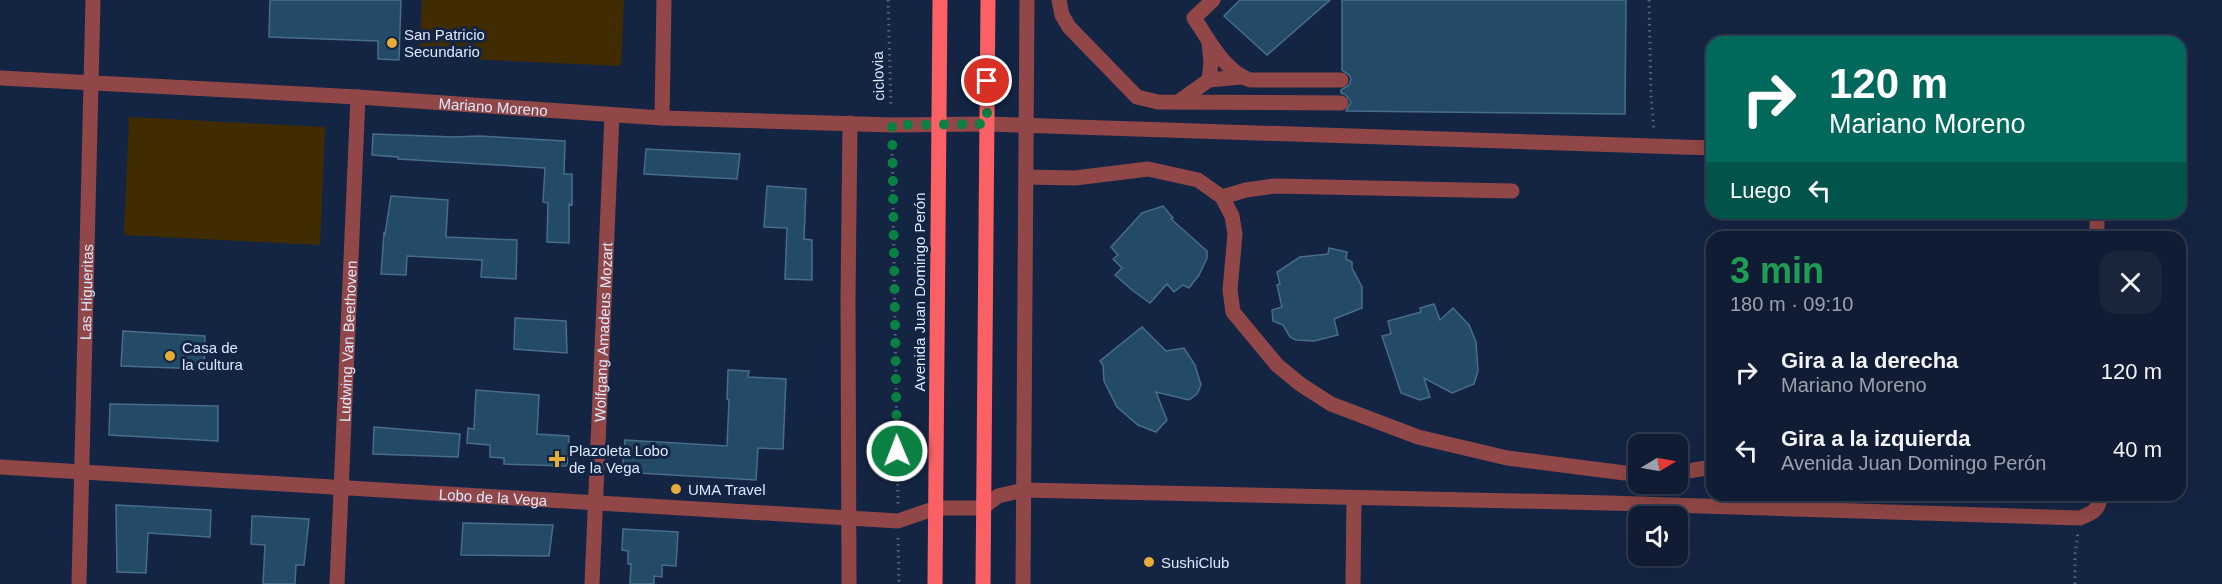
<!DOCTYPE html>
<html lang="es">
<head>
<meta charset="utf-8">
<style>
  :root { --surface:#0f1c33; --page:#18253b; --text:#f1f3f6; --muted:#9ba1ac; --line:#2f3a4e }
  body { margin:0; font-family:Helvetica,sans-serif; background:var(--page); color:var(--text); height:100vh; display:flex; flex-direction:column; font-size:22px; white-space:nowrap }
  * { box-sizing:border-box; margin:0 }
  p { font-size:20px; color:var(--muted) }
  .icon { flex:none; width:33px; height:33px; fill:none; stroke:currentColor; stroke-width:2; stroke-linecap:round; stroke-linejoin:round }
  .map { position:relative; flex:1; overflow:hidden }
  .drawer { position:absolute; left:1706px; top:231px; width:480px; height:270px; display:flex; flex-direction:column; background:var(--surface); border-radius:18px; box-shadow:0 6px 24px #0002,0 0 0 2px var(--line) }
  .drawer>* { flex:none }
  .hud { position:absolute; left:1706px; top:36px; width:480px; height:183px; border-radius:18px; box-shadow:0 6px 24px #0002,0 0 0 2px var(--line); background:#00695c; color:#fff; overflow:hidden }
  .needle { width:39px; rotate:80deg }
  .buttons { position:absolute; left:1628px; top:434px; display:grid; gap:12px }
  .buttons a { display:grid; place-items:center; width:60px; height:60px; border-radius:12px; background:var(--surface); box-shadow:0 6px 24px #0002,0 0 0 2px var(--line); font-size:30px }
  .pin { position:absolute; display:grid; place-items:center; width:51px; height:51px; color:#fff; margin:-26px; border:3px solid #fff; border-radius:50%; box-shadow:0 2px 6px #0007 }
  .me { position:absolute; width:66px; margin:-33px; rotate:359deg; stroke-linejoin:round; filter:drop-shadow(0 0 4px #0008) }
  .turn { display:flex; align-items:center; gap:21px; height:126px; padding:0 24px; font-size:27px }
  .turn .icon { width:78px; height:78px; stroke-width:2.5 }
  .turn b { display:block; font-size:42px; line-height:51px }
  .then { display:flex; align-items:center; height:57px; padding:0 24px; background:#0003; gap:12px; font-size:22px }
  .round { display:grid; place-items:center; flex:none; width:63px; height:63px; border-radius:18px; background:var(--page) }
  .summary { display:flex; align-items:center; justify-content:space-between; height:102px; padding:0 24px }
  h1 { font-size:36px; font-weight:700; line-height:45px; color:#1e9e55 }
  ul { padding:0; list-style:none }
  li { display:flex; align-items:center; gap:18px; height:78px; padding:0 24px }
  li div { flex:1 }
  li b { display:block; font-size:22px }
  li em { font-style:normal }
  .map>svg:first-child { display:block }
  .green { fill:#402c00 }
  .building { fill:#234a66; stroke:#476d8a; stroke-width:1.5 }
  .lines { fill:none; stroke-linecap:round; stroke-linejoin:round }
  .path { stroke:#566581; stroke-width:3; stroke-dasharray:1.5 4.5; stroke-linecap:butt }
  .minor { stroke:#914747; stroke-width:15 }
  .major { stroke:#fb6064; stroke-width:15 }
  .route { stroke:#0b8043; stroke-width:10; stroke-dasharray:0 18 }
  .poi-dot { fill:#e5ad35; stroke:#142544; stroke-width:2 }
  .labels { text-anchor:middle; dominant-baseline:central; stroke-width:6; stroke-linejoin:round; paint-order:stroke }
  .poi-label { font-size:15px; fill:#dce8fd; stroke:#142544; text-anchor:start }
  .street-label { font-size:15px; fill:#dce8fd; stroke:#142544 }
</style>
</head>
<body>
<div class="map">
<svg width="2222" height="584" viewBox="0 0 2222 584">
  <rect width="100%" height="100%" fill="#142544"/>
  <!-- green -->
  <path class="green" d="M422 0H624L621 66 419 57Z
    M129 117 325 127 320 245 124 235Z"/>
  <!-- building -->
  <path class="building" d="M270 0H401L399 60 378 59V41L269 37Z
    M1240 0H1330L1267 55 1224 16Z
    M1342 0H1626L1625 114 1346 111 1351 102 1346 95 1341 93V90L1349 85 1351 79 1349 75 1342 70Z
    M373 134 454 137 479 136 565 141 564 174H572V205L569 204V243L547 242 548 203 543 202 545 168 398 159V157L372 155Z
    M646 149 740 154 737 179 644 174Z
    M767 186 806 189 804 239 812 240V280L785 279 787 228 764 227Z
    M391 196 448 200 446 237 517 240 516 279 481 277 482 260 407 256 406 275 381 274 384 233 385 234Z
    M1163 206 1173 218 1171 219 1207 251V258L1199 275 1189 288 1183 285 1174 292 1167 284 1150 303 1132 290 1115 275 1122 268 1113 259 1118 255 1111 247 1142 213Z
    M1329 248 1347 252 1346 259 1352 262V268L1362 287V308L1334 319 1338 335 1314 341 1296 340 1290 337 1283 325 1273 321 1272 310 1282 307 1277 285 1280 284 1277 272 1300 257 1328 254Z
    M1434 304 1440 320 1453 308 1469 325 1476 342 1478 371 1474 384 1452 393 1424 378 1430 397 1420 400 1401 393 1382 336 1391 334 1388 321 1421 312 1420 308Z
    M515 318 566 321 567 353 514 349Z
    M1142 327 1166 351 1184 348 1195 365 1201 385 1197 394 1189 400 1156 392 1167 420 1156 432 1138 425 1117 407 1104 381 1103 365 1100 361Z
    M123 331 205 336 204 369 121 366Z
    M728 370 749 371 748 377 786 379 783 449 758 448 756 480 622 472 625 440 727 446 729 400 727 399Z
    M476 390 539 395 537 434 569 436 567 466 504 464V458L490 457V445L467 443 468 428 474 429Z
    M110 404 218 406V441L109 435Z
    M374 427 460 434 458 457 373 454Z
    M116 505 211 510 210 537 148 533 146 573 117 572Z
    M252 516 309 519 304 565H296L295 584H263L265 545 251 544Z
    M463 523 553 525 549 556 461 555Z
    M623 529 678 532 676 566 662 565V577L654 576V584H630L631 564H628V551L622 550Z"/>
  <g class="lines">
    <!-- path -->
    <path class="path" d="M888 0 891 108
      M1649 0 1651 95 1654 130
      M892 142 898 504
      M898 538 899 584
      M2075 584V555L2078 532"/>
    <!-- minor -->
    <g class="minor">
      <path d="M1059 0 1062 15 1069 27 1137 97 1158 102 1341 103"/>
      <path d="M1213 0 1194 18C1209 40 1224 71 1250 80H1341"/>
      <path d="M1209 42 1211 62 1209 80"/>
      <path id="s1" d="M0 78 358 97 662 118 892 125 987 124 1712 148"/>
      <path d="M1178 102 1209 80 1241 77"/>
      <path d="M662 118 664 0"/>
      <path d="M1027 177 1075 178 1148 169 1198 180 1222 197 1232 216 1235 234 1230 290 1233 312 1277 365 1300 384 1331 404 1418 437 1507 458 1625 473H1638"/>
      <path d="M1222 197 1246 190 1275 186 1512 191"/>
      <path d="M2097 213V237"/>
      <path id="s2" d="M0 467 898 521 936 508H982L998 496 1024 490 1609 503 2080 518C2092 513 2100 510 2100 495"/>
      <path d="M1677 473 1712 467"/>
      <path id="s3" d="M79 584 93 0"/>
      <path id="s4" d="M337 584 358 97"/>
      <path id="s5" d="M592 584 612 115"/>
      <path d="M849 584 848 298 850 123"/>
      <path d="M1023 584 1027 0"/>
      <path d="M1353 584 1354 498"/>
    </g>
    <!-- major -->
    <path class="major" d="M935 584 940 0
      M983 584 988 0"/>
  </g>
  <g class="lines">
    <!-- route -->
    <path class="route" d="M897 451 892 125 987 124V81"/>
  </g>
  <!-- markers -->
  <g class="poi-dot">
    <circle cx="392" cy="43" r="6"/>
    <circle cx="170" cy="356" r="6"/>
    <path d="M554 450h6v6h6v6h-6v6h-6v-6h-6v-6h6z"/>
    <circle cx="676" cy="489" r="6"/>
    <circle cx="1149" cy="562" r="6"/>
  </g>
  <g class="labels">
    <!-- poi labels -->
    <g class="poi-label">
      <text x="404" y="34">San Patricio<tspan x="404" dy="17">Secundario</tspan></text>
      <text x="182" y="347">Casa de<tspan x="182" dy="17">la cultura</tspan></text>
      <text x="569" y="450">Plazoleta Lobo<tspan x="569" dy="17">de la Vega</tspan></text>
      <text x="688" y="489">UMA Travel</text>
      <text x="1161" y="562">SushiClub</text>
    </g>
    <!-- street labels -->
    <g class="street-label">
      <text transform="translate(878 76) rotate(-92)">ciclovia</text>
      <text stroke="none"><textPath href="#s1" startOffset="494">Mariano Moreno</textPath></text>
      <text stroke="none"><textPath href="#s3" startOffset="292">Las Higueritas</textPath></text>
      <text transform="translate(919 292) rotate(-90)">Avenida Juan Domingo Perón</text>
      <text stroke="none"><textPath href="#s5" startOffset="252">Wolfgang Amadeus Mozart</textPath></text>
      <text stroke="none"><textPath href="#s4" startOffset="243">Ludwing Van Beethoven</textPath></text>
      <text stroke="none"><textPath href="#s2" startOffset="494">Lobo de la Vega</textPath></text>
    </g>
  </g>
</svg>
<div class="buttons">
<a><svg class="needle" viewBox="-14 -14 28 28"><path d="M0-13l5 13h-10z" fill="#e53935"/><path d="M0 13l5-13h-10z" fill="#9ba1ac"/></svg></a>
<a><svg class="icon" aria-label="sound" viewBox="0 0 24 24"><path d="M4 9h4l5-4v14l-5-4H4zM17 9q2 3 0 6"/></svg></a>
</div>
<div class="pin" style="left:987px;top:81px;background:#d93025"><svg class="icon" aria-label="arrive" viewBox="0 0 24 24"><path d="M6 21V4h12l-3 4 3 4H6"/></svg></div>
<svg class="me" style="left:897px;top:451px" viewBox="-20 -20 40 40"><circle r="17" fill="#0b8043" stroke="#fff" stroke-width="3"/><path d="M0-11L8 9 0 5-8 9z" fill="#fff"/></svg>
<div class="hud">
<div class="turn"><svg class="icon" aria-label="right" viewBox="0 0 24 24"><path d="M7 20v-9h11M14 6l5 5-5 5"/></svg><div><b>120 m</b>Mariano Moreno</div></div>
<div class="then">Luego<svg class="icon" aria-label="left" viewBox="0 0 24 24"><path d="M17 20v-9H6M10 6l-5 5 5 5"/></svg></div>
</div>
<section class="drawer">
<div class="summary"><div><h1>3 min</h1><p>180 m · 09:10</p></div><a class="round"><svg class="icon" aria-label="close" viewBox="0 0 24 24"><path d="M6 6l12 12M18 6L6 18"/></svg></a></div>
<ul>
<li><svg class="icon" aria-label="right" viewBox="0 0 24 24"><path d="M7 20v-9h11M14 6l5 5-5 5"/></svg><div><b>Gira a la derecha</b><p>Mariano Moreno</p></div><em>120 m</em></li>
<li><svg class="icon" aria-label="left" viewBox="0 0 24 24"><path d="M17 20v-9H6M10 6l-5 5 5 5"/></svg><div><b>Gira a la izquierda</b><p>Avenida Juan Domingo Perón</p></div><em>40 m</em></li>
</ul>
</section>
</div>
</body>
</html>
